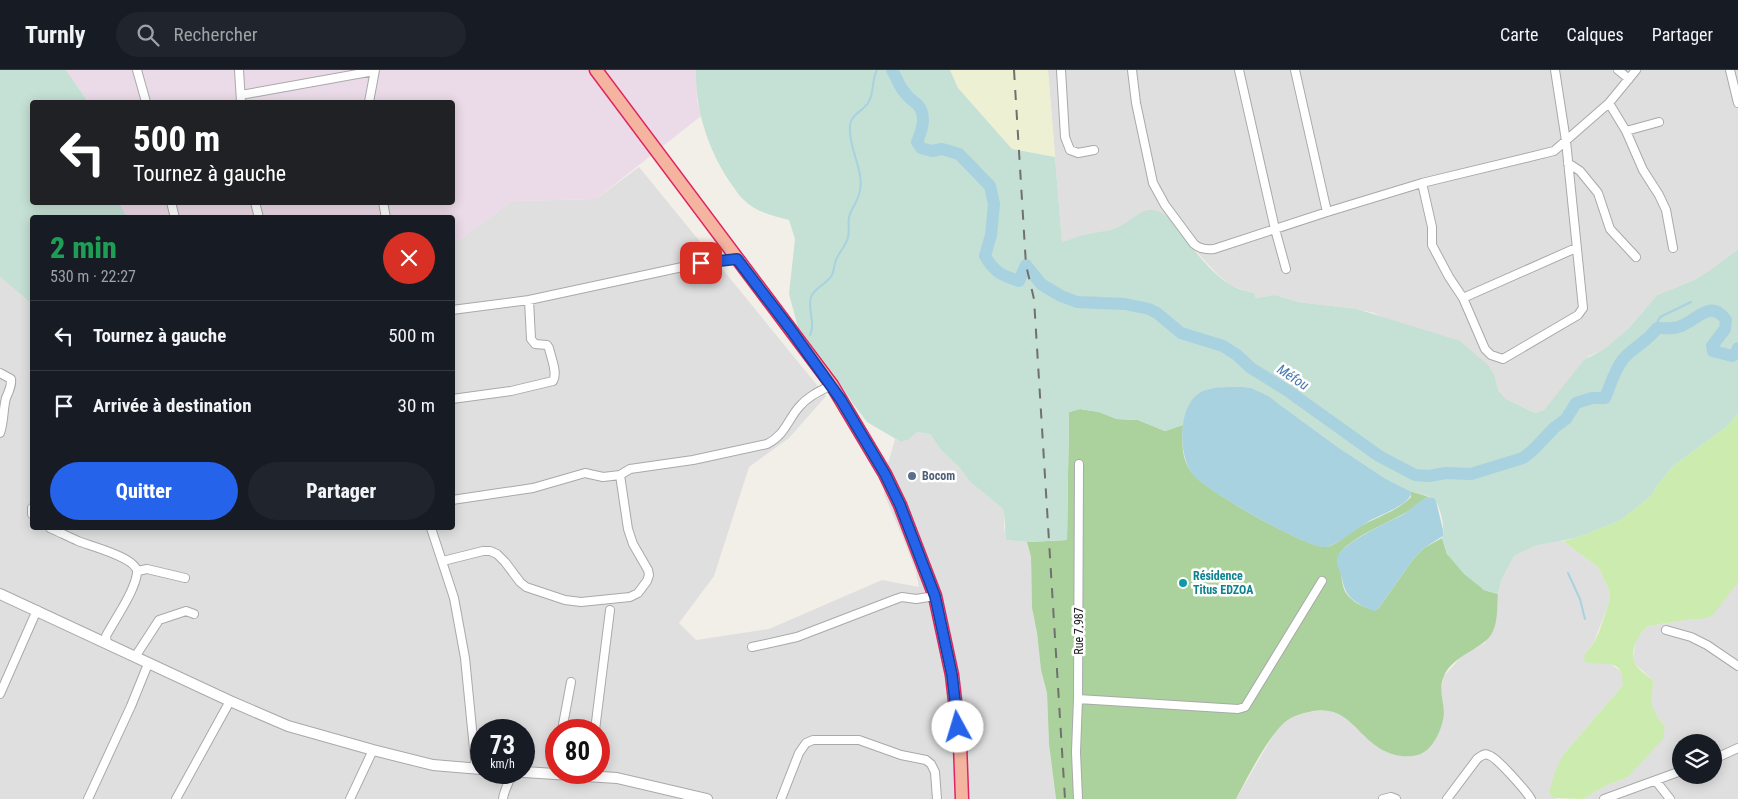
<!DOCTYPE html>
<html lang="fr">
<head>
<meta charset="utf-8">
<style>
  :root { --surface:#171b24; --page:#20242c; --text:#f1f3f6; --muted:#9ea1a6; --line:#363941; --accent:#2563eb }
  body { margin:0; font-family:"Roboto Condensed",sans-serif; background:var(--page); color:var(--text); height:100vh; display:flex; flex-direction:column; font-size:19px; white-space:nowrap }
  * { box-sizing:border-box; margin:0 }
  p { font-size:16px; color:var(--muted) }
  .icon { flex:none; width:28px; height:28px; fill:none; stroke:currentColor; stroke-width:2; stroke-linecap:round; stroke-linejoin:round }
  .map { position:relative; flex:1; overflow:hidden }
  .side { position:absolute; left:30px; top:145px; width:425px; height:315px; display:flex; flex-direction:column; background:var(--surface); border-radius:5px; box-shadow:0 2px 12px #0003 }
  .side>* { flex:none }
  .hud { position:absolute; left:30px; top:30px; width:425px; height:105px; border-radius:5px; box-shadow:0 2px 12px #0003; background:#202124; color:#fff; overflow:hidden }
  .controls { position:absolute; left:1672px; top:664px; display:grid; gap:10px }
  .controls a { display:grid; place-items:center; width:50px; height:50px; border-radius:50%; background:var(--surface); box-shadow:0 2px 12px #0003; font-size:25px }
  .speed { position:absolute; left:470px; top:649px; display:flex; gap:10px; font-size:25px; font-weight:700; text-align:center }
  .speed>* { display:grid; place-content:center; width:65px; height:65px; border-radius:50%; background:var(--surface); box-shadow:0 2px 12px #0003; line-height:1 }
  .speed small { font-size:12px; font-weight:400 }
  .speed .limit { border:8px solid #d22; background:#fff; color:#111 }
  .pin { position:absolute; display:grid; place-items:center; width:42px; height:42px; color:#fff; margin:-21px; border-radius:10px; box-shadow:0 2px 8px #0006 }
  .me { position:absolute; width:55px; margin:-28px; rotate:354deg; stroke-linejoin:round; filter:drop-shadow(0 0 4px #0008) }
  .turn { display:flex; align-items:center; gap:18px; height:105px; padding:0 20px; font-size:22px }
  .turn .icon { width:65px; height:65px; stroke-width:2.5 }
  .turn b { display:block; font-size:35px; line-height:42px }
  .round { display:grid; place-items:center; flex:none; width:52px; height:52px; border-radius:26px; background:var(--page) }
  .overview { display:flex; align-items:center; justify-content:space-between; height:85px; padding:0 20px }
  h1 { font-size:30px; font-weight:800; line-height:38px; color:#1e9e55 }
  .primary-button { display:flex; gap:10px; margin-top:auto; padding:10px 20px }
  .primary-button a { flex:1; height:58px; border-radius:30px; background:var(--accent); color:#fff; font-size:20px; font-weight:800; line-height:58px; text-align:center }
  .primary-button a+a { background:var(--page); color:var(--text) }
  ul { padding:0; list-style:none }
  li { display:flex; align-items:center; gap:15px; height:70px; padding:0 20px; border-top:1px solid var(--line) }
  li div { flex:1 }
  li b { display:block; font-size:19px }
  li em { font-style:normal }
  header { display:flex; align-items:center; gap:30px; box-sizing:border-box; height:70px; padding:0 25px; background:var(--surface); border-bottom:1px solid var(--line) }
  header strong { font-size:24px }
  nav { display:flex; gap:28px; margin-inline-start:auto; font-size:18px }
  .search { width:350px; height:45px; background:var(--page); display:flex; align-items:center; gap:12px; box-sizing:border-box; padding:0 18px; border-radius:28px; color:var(--muted); font-size:19px }
  .map>svg:first-child { display:block }
  .residential { fill:#e0dfdf; fill-rule:evenodd }
  .industrial { fill:#ebdae7 }
  .farmland { fill:#eef0d4 }
  .grass { fill:#cbecae }
  .forest { fill:#abd29d }
  .wetland { fill:#c5e0d4 }
  .water { fill:#a8d2e0 }
  .lines { fill:none; stroke-linecap:round; stroke-linejoin:round }
  .stream { stroke:#a8d2e0; stroke-width:2 }
  .river { stroke:#a8d2e0; stroke-width:12 }
  .minor-casing { stroke:#a9a9a9; stroke-width:10 }
  .tertiary-casing { stroke:#a9a9a9; stroke-width:12 }
  .trunk-casing { stroke:#df2661; stroke-width:15 }
  .minor { stroke:#fff; stroke-width:8 }
  .tertiary { stroke:#fff; stroke-width:10 }
  .trunk { stroke:#f4b4a0; stroke-width:12 }
  .rail { stroke:#707070; stroke-width:2; stroke-dasharray:10 10; stroke-linecap:butt }
  .route-casing { stroke:#184099; stroke-width:12 }
  .route { stroke:#2563eb; stroke-width:9 }
  .service-dot { fill:#5c6f8a; stroke:#fff; stroke-width:2 }
  .culture-dot { fill:#0f9aa8; stroke:#fff; stroke-width:2 }
  .labels { text-anchor:middle; dominant-baseline:central; stroke-width:5; stroke-linejoin:round; paint-order:stroke }
  .service-label { font-size:12px; font-weight:bold; fill:#4e5e75; stroke:#fff; text-anchor:start }
  .culture-label { font-size:12px; font-weight:bold; fill:#0d838f; stroke:#fff; text-anchor:start }
  .street-label { font-size:12px; fill:#222; stroke:#fff }
  .water-label { font-size:14px; font-style:italic; fill:#4878ad; stroke:#fff }
</style>
</head>
<body>
<header>
<strong>Turnly</strong>
<div class="search"><svg class="icon" aria-label="search" viewBox="0 0 24 24"><circle cx="10" cy="10" r="6"/><path d="M15 15l6 6"/></svg>Rechercher</div>
<nav><a>Carte</a><a>Calques</a><a>Partager</a></nav>
</header>
<div class="map">
<svg width="1738" height="729" viewBox="0 0 1738 729">
  <rect width="100%" height="100%" fill="#f2efe8"/>
  <!-- residential -->
  <path class="residential" d="M1048 0H1738V179L1709 201 1692 211 1657 225 1629 258 1604 279 1589 286 1544 340 1535 343 1506 329 1498 320 1495 307 1374 243 1357 239 1298 232 1275 225 1256 228 1254 223 1231 216 1216 203 1194 179 1187 169 1143 142 1124 155 1104 162 1086 164 1062 173Z
    M639 97 826 326 789 368 749 397 714 506 679 553 696 570 769 559 882 510 919 517 916 502 903 468 884 424 886 401 895 369 901 372 908 370 917 362 930 364 941 380 959 397 970 412 1002 438 1005 444 1004 457 1006 470 1027 472 1031 487 1032 538 1037 563 1041 600 1047 623 1049 674 1056 729H0V207L32 234V458H452L453 171 459 170 512 131 596 129ZM481 660H524V702H481ZM556 660H599V702H556Z
    M1550 471H1563L1599 498 1610 523 1608 536 1593 574 1585 584 1590 593H1609L1619 600 1623 605V615L1563 685 1553 728 1559 729H1236L1275 662 1284 652 1295 645 1316 641H1329L1341 645 1352 653 1436 668 1441 657 1444 644 1441 619 1444 606 1462 586 1485 573 1496 550 1498 524 1501 511 1514 486 1537 475Z
    M1738 512V729H1583L1605 716 1628 707 1665 657 1654 642 1650 630 1654 611 1635 594 1633 589 1636 570 1643 560 1648 556 1686 550 1701 549ZM1681 672H1714V705H1681Z"/>
  <!-- industrial -->
  <path class="industrial" d="M66 0H696L697 30 701 46 596 129 512 131 459 170 453 171 452 148 127 147 119 133 452 132V32H88Z"/>
  <!-- farmland -->
  <path class="farmland" d="M950 0H1048L1055 87 1012 79 958 18Z"/>
  <!-- grass -->
  <path class="grass" d="M1738 344V512L1712 546 1701 549 1686 550 1648 556C1638 563 1628 584 1636 595 1640 601 1648 606 1654 611 1649 634 1651 639 1665 657L1663 669 1628 707 1605 716 1583 729 1553 728 1549 722 1555 702 1563 685 1623 615C1623 584 1601 599 1584 591L1585 584 1593 574 1599 562 1608 536 1610 523 1599 498 1563 471 1576 468 1619 451 1650 427 1657 416 1673 396 1726 357Z"/>
  <!-- forest -->
  <path class="forest" d="M1080 339 1099 342 1117 349 1138 350 1165 361 1183 355C1182 372 1181 389 1192 403 1204 420 1305 477 1325 477 1334 477 1344 467 1351 462 1369 449 1396 443 1411 427L1410 421 1429 427C1421 429 1417 436 1410 440 1395 450 1346 469 1339 485 1336 492 1339 497 1341 504 1342 508 1342 514 1344 519 1348 530 1367 541 1378 539L1414 488 1424 478 1442 468 1447 484 1484 520 1498 524C1497 536 1498 550 1493 561 1486 579 1453 584 1444 606 1438 619 1444 631 1444 644 1443 655 1437 670 1429 678 1417 691 1393 687 1379 678 1353 661 1347 634 1309 642 1300 644 1292 646 1285 652 1269 665 1246 710 1236 729H1056L1049 674 1047 623 1041 600 1037 563 1032 538 1031 487 1027 472 1067 470 1069 342Z"/>
  <!-- wetland -->
  <path class="wetland" d="M0 0H66L88 32H32V132L119 133 127 147 32 148V234L0 207Z
    M696 0H950L958 18 1012 79 1055 87 1062 172C1070 170 1078 166 1087 164 1100 162 1112 161 1124 154 1132 150 1140 140 1150 140 1171 140 1183 166 1194 180 1204 192 1216 206 1229 214 1236 219 1247 221 1254 223L1256 228 1275 225 1298 232 1357 239 1460 271 1489 296 1495 307 1498 320 1506 329 1535 343 1544 340 1584 290 1604 279 1629 258 1657 225 1692 211 1709 201 1738 179V344L1726 357 1673 396 1657 416 1650 427 1619 451 1576 468 1537 475 1514 486 1501 511 1498 524 1484 520 1464 504 1447 484 1442 468C1446 459 1440 436 1434 428L1410 421 1386 409 1339 378 1279 334 1251 318 1231 317 1208 319 1189 337 1183 355 1165 361 1138 350 1117 349 1099 342 1080 339 1069 342 1067 470 1027 472 1006 470C1004 460 1007 447 1002 438L970 412 959 397 941 380 930 364 917 362 908 370 901 372 867 352 854 335 833 303 798 257 789 224 795 169 789 150C774 146 755 142 744 130 739 126 736 120 732 115 709 82 695 41 696 0Z"/>
  <!-- water -->
  <path class="water" d="M1242 317 1251 318 1268 326 1339 378 1386 409 1410 421 1411 424C1408 435 1381 445 1371 450 1360 456 1335 477 1325 477 1306 478 1207 421 1193 405 1178 387 1177 335 1201 322 1213 316 1229 317 1242 317Z
    M1429 427 1434 428 1436 431 1443 460V466L1424 478 1414 488 1378 539 1375 541 1371 540C1354 532 1345 527 1342 508 1340 500 1335 494 1338 486 1345 471 1389 452 1404 444 1412 439 1420 429 1429 427Z"/>
  <g class="lines">
    <!-- stream -->
    <path class="stream" d="M1657 253 1660 247 1691 232
      M810 265C816 253 807 240 811 227 815 217 827 214 832 205 834 201 834 195 836 190 839 182 846 176 848 167 850 159 847 151 850 144 853 136 859 129 860 120 864 99 848 78 850 56 850 45 863 41 868 33 875 23 871 10 877 0
      M1568 503 1580 529 1585 549"/>
    <!-- river -->
    <path class="river" d="M892 0C897 8 899 17 906 24 909 29 914 31 918 35 927 46 922 60 917 72L921 78 932 81 942 79 959 84 990 116 994 134 991 165 985 186C995 203 1001 205 1019 211L1026 195 1041 214 1061 226 1077 232 1125 234 1149 239 1157 243 1181 263 1223 276 1237 285 1251 298 1288 321 1379 386 1415 405 1429 406 1446 403 1471 404 1523 388 1532 381 1555 357 1566 349 1576 333 1592 328H1605C1611 314 1614 300 1624 288 1634 277 1648 271 1657 258 1664 258 1672 259 1678 257 1695 253 1710 227 1726 250L1725 259 1712 276 1713 281 1732 286 1735 284 1738 278"/>
    <!-- minor casing -->
    <g class="minor-casing">
      <path id="minor" d="M137 0 146 32
        M239 0 241 32
        M1061 0 1065 67 1070 80 1078 83 1094 80
        M1132 0 1136 33 1153 113 1165 135 1194 174C1200 179 1206 180 1214 179L1327 142 1422 113 1554 81 1609 33 1636 0
        M1239 0 1275 159 1286 199
        M1295 0 1327 142
        M1618 0 1629 9
        M1730 0 1738 33
        M241 25 374 1
        M369 32 375 0
        M1609 33 1626 61 1643 100 1659 125 1666 140 1673 178
        M1626 61 1659 52
        M1568 93 1580 101 1598 123 1610 159 1636 187
        M1422 113 1432 157V175L1449 207 1463 228 1485 279 1491 285 1503 289 1578 245 1583 238 1566 71 1555 0
        M171 132 175 148
        M255 132 259 148
        M383 132 386 148
        M1463 228 1576 178
        M452 240 529 230 701 193 737 189
        M0 303 11 309C12 315 9 321 6 328 3 339 4 352 0 363
        M452 329 511 321 553 311C558 303 551 288 549 278L547 275 535 274 531 269 529 230
        M452 430 533 418 585 403 603 407 620 405 630 399 693 390 767 374C785 365 787 351 799 337 808 326 820 321 832 315
        M32 438V444
        M50 458C59 462 69 467 78 471 90 476 139 488 137 503 135 521 115 549 106 566L107 574
        M431 458 454 528 465 588 476 699
        M443 491 483 481H490L497 484 505 492 520 512 526 517 565 530 581 532 630 527 638 523 647 511 649 505 648 500 633 474 628 459 620 405
        M138 501 147 499 185 508
        M1666 560 1691 567 1707 575 1738 596
        M752 577 797 567 896 529 902 527 916 529 935 526
        M135 587 159 550 186 541 194 544
        M0 624 37 540
        M1078 629 1238 639 1245 637 1322 511
        M562 660 571 612
        M595 660 610 540
        M1714 689 1738 678
        M1656 711 1670 729
        M88 729 131 636 148 594
        M176 729 230 631
        M350 729 373 680
        M503 729C504 719 510 712 512 702
        M781 729 799 683 806 673 813 670H859L901 685 926 690 931 694 935 702 937 729
        M1078 729 1076 682 1078 629 1079 394
        M1383 729 1391 727 1396 729
        M1447 729 1477 689C1481 686 1484 683 1488 685 1496 686 1526 721 1531 729
        M1604 729 1681 701"/>
    </g>
    <!-- tertiary casing -->
    <g class="tertiary-casing">
      <path id="tertiary" d="M0 524 230 631 288 656 373 680 433 695 481 699
        M524 702 617 708 707 729"/>
    </g>
    <!-- trunk casing -->
    <g class="trunk-casing">
      <path id="trunk" d="M596 0 832 315 885 404 900 435 935 526 952 605 960 674 962 729"/>
    </g>
    <!-- minor -->
    <use href="#minor" class="minor"/>
    <!-- tertiary -->
    <use href="#tertiary" class="tertiary"/>
    <!-- trunk -->
    <use href="#trunk" class="trunk"/>
    <!-- rail -->
    <path class="rail" d="M1014 0 1026 195 1034 229 1065 729"/>
  </g>
  <g class="lines">
    <!-- route casing -->
    <g class="route-casing">
      <path id="route" d="M701 193 737 189 791 260 841 330 885 404 900 435 935 526 952 605 958 657"/>
    </g>
    <!-- route -->
    <use href="#route" class="route"/>
  </g>
  <!-- markers -->
  <circle class="service-dot" cx="912" cy="406" r="5"/>
  <circle class="culture-dot" cx="1183" cy="513" r="5"/>
  <g class="labels">
    <!-- service labels -->
    <g class="service-label">
      <text x="922" y="406">Bocom</text>
    </g>
    <!-- culture labels -->
    <g class="culture-label">
      <text x="1193" y="506">Résidence<tspan x="1193" dy="14">Titus EDZOA</tspan></text>
    </g>
    <!-- street labels -->
    <g class="street-label">
      <text transform="translate(1079 561) rotate(-90)">Rue 7.987</text>
    </g>
    <!-- water labels -->
    <g class="water-label">
      <text transform="translate(1293 307) rotate(33)">Méfou</text>
    </g>
  </g>
</svg>
<div class="controls">
<a><svg class="icon" aria-label="layers" viewBox="0 0 24 24"><path d="M12 4l9 5-9 5-9-5zM3 14l9 5 9-5"/></svg></a>
</div>
<div class="speed"><div>73<small>km/h</small></div><div class="limit">80</div></div>
<div class="pin" style="left:701px;top:193px;background:#d93025"><svg class="icon" aria-label="arrive" viewBox="0 0 24 24"><path d="M6 21V4h12l-3 4 3 4H6"/></svg></div>
<svg class="me" style="left:958px;top:657px" viewBox="-20 -20 40 40"><circle r="19" fill="#fff"/><path d="M0-13L10 11 0 6-10 11z" fill="#2563eb"/></svg>
<div class="hud">
<div class="turn"><svg class="icon" aria-label="left" viewBox="0 0 24 24"><path d="M17 20v-9H6M10 6l-5 5 5 5"/></svg><div><b>500 m</b>Tournez à gauche</div></div>
</div>
<section class="side">
<div class="overview"><div><h1>2 min</h1><p>530 m · 22:27</p></div><a class="round" style="background:#d93025;color:#fff"><svg class="icon" aria-label="close" viewBox="0 0 24 24"><path d="M6 6l12 12M18 6L6 18"/></svg></a></div>
<ul>
<li><svg class="icon" aria-label="left" viewBox="0 0 24 24"><path d="M17 20v-9H6M10 6l-5 5 5 5"/></svg><div><b>Tournez à gauche</b></div><em>500 m</em></li>
<li><svg class="icon" aria-label="arrive" viewBox="0 0 24 24"><path d="M6 21V4h12l-3 4 3 4H6"/></svg><div><b>Arrivée à destination</b></div><em>30 m</em></li>
</ul>
<div class="primary-button"><a>Quitter</a><a>Partager</a></div>
</section>
</div>
</body>
</html>
